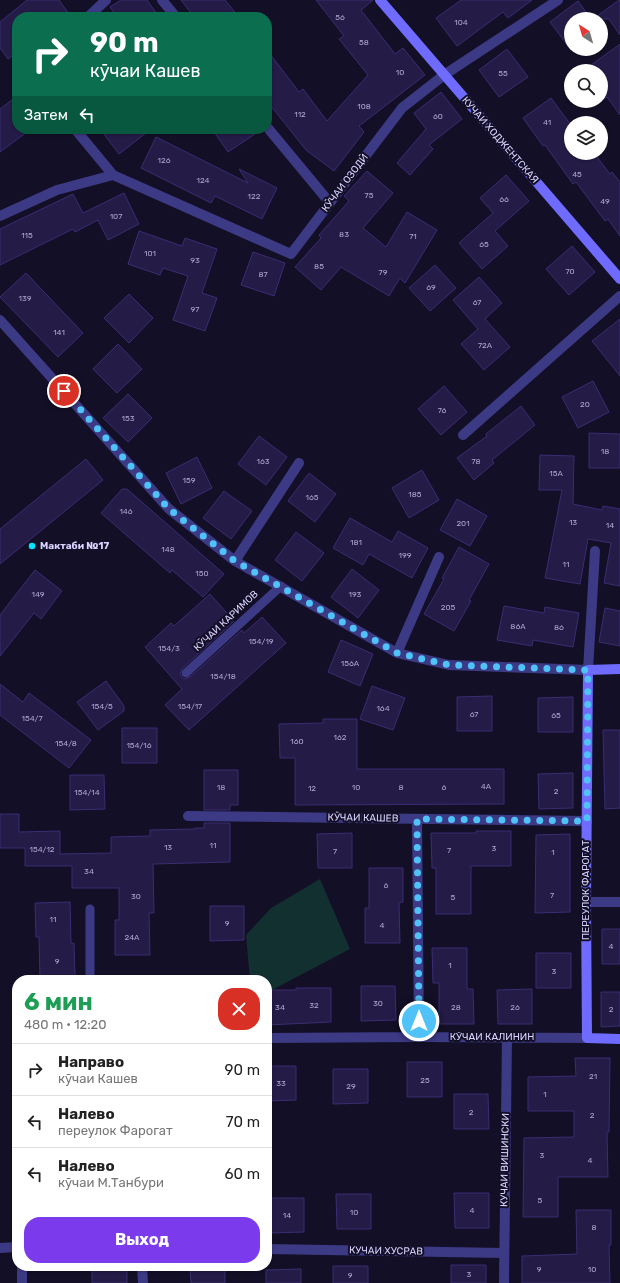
<!DOCTYPE html>
<html lang="ru">
<head>
<meta charset="utf-8">
<style>
  :root { --surface:#fff; --page:#f2f2f2; --text:#222; --muted:#767676; --line:#e0e0e0; --accent:#7c3aed }
  body { margin:0; font-family:Rubik,sans-serif; background:var(--page); color:var(--text); height:100vh; display:flex; flex-direction:column; font-size:15px; white-space:nowrap }
  * { box-sizing:border-box; margin:0 }
  p { font-size:13px; color:var(--muted) }
  .icon { flex:none; width:22px; height:22px; fill:none; stroke:currentColor; stroke-width:2; stroke-linecap:round; stroke-linejoin:round }
  .map { position:relative; flex:1; overflow:hidden }
  .drawer { position:absolute; left:12px; top:975px; width:260px; height:296px; display:flex; flex-direction:column; background:var(--surface); border-radius:16px; box-shadow:0 1px 3px #0004 }
  .drawer>* { flex:none }
  .guide { position:absolute; left:12px; top:12px; width:260px; height:122px; border-radius:16px; box-shadow:0 1px 3px #0004; background:#0b6e4f; color:#fff; overflow:hidden }
  .needle { width:26px; rotate:323deg }
  .controls { position:absolute; left:564px; top:12px; display:grid; gap:8px }
  .controls a { display:grid; place-items:center; width:44px; height:44px; border-radius:50%; background:var(--surface); box-shadow:0 1px 3px #0004; font-size:20px }
  .pin { position:absolute; display:grid; place-items:center; width:34px; height:34px; color:#fff; margin:-17px; border:2px solid #fff; border-radius:50%; box-shadow:0 1px 4px #0007 }
  .me { position:absolute; width:44px; margin:-22px; rotate:0deg; stroke-linejoin:round; filter:drop-shadow(0 0 3px #0008) }
  .turn { display:flex; align-items:center; gap:14px; height:84px; padding:0 12px; font-size:18px }
  .turn .icon { width:52px; height:52px; stroke-width:2.5 }
  .turn b { display:block; font-size:28px; line-height:34px }
  .then { display:flex; align-items:center; height:38px; padding:0 12px; background:#0003; gap:8px; font-size:15px }
  .round { display:grid; place-items:center; flex:none; width:42px; height:42px; border-radius:16px; background:var(--page) }
  .headline { display:flex; align-items:center; justify-content:space-between; height:68px; padding:0 12px }
  h1 { font-size:24px; font-weight:700; line-height:30px; color:#1e9e55 }
  .button { display:flex; gap:8px; margin-top:auto; padding:8px 12px }
  .button a { flex:1; height:46px; border-radius:16px; background:var(--accent); color:#fff; font-size:16px; font-weight:700; line-height:46px; text-align:center }
  ul { padding:0; list-style:none }
  li { display:flex; align-items:center; gap:12px; height:52px; padding:0 12px; border-top:1px solid var(--line) }
  li div { flex:1 }
  li b { display:block; font-size:15px }
  li em { font-style:normal }
  .map>svg:first-child { display:block }
  .green { fill:#12302f }
  .building { fill:#241b47; stroke:#3b2d73 }
  .lines { fill:none; stroke-linecap:round; stroke-linejoin:round }
  .lane { stroke:#3d3a85; stroke-width:9 }
  .street { stroke:#3d3a85; stroke-width:10 }
  .secondary { stroke:#6f6bff; stroke-width:10 }
  .route { stroke:#4fc3f7; stroke-width:7; stroke-dasharray:0 12.6 }
  .poi-dot { fill:#00e5ff; stroke:#130f26; stroke-width:1.5 }
  .labels { text-anchor:middle; dominant-baseline:central; stroke-width:4; stroke-linejoin:round; paint-order:stroke }
  .number-label { font-size:8px; fill:#aca6d1 }
  .street-label { font-size:10px; fill:#d9d4ff; stroke:#130f26 }
  .poi-label { font-size:10px; font-weight:bold; fill:#d9d4ff; stroke:#130f26; text-anchor:start }
</style>
</head>
<body>
<div class="map">
<svg width="620" height="1283" viewBox="0 0 620 1283">
  <rect width="100%" height="100%" fill="#130f26"/>
  <!-- green -->
  <path class="green" d="M320 879 350 949 272 990 267 1006V980H250L246 935 271 908Z"/>
  <!-- building -->
  <path class="building" d="M27 0H59L71 17H17V52L8 59 0 48V22Z
    M121 0H147L159 17H117L110 7Z
    M181 0H225L239 17H194Z
    M316 0H373L361 10 395 54 403 48 425 75 359 126 364 132 334 171 306 150 267 101V50L299 92 303 89 327 121 368 75 339 39 344 36Z
    M461 0H532L508 18 503 12 457 46 436 18Z
    M619 0H620V35L609 19H593Z
    M578 1 591 19H571V50L550 22Z
    M620 44V115L607 97 601 101V71H583Z
    M507 49 528 77 499 97 479 70Z
    M441 92 462 119 429 145 433 149 410 175 397 163 426 129 414 113Z
    M17 96V129H31L0 152V109Z
    M551 98 571 125V153H594L610 174 612 172 620 182V236L608 219 605 221 576 182 573 184 545 145 543 146 523 118Z
    M100 129H151L119 154Z
    M212 129H261V130L228 152Z
    M156 137 248 183 239 169 277 188 262 219 215 196 211 203 141 168Z
    M367 171 393 193 363 228 386 247 407 212 437 230 405 283 400 278 389 296 341 267 321 290 295 267 321 238 319 235 349 201 344 196Z
    M506 175 529 201 495 231 508 246 482 269 459 243 493 213 480 198Z
    M124 193 139 224 108 240 98 220 75 232 73 229 0 265V229L73 194 83 213Z
    M139 231 182 246 185 238 217 249 202 293 217 298 205 331 173 320 188 276 163 268 160 275 128 264Z
    M572 246 595 272 569 295 546 269Z
    M253 252 285 263 274 296 241 285Z
    M435 265 456 288 430 311 409 288Z
    M26 273 83 333 58 357 0 297Z
    M479 277 502 303 485 319 510 347 484 370 461 344 478 329 453 300Z
    M129 294 153 318 129 343 104 318Z
    M620 319V376L592 341Z
    M118 344 142 369 117 393 93 369Z
    M593 381 609 412 578 428 562 397Z
    M444 386 467 412 441 435 418 409Z
    M128 394 152 418 128 442 103 418Z
    M521 406 535 425 492 460 494 463 474 480 457 458 487 436 486 434Z
    M589 433 620 434V468H589Z
    M259 436 287 457 266 485 238 464Z
    M540 455 574 456 573 504 602 510 603 506 620 509V586L604 583 611 543 588 539 580 584 545 578 562 490H539Z
    M197 457 212 488 181 504 166 473Z
    M86 459 103 480 0 564V529Z
    M422 470 439 500 409 518 392 488Z
    M309 473 336 494 315 522 288 501Z
    M122 489H127L224 574 203 597 172 570 170 573 101 513Z
    M224 491 252 511 231 539 203 518Z
    M457 499 487 516 470 546 440 530Z
    M350 518 392 542 398 531 428 548 412 578 369 554 363 565 333 548Z
    M296 532 324 553 302 581 275 560Z
    M459 547 489 564 469 600 471 601 454 631 424 614 444 579 442 578Z
    M352 569 379 590 358 618 331 597Z
    M35 570 62 591 41 619 34 613 0 656V615Z
    M210 594 234 621 182 669 180 674 184 679 190 677 242 630 244 633 262 617 286 643 189 730 165 705 182 689 145 647 171 623 174 626Z
    M504 606 544 613 545 607 579 613 573 647 533 640 532 646 497 640Z
    M605 608 620 611V646L599 642Z
    M341 640 373 654 360 686 328 672Z
    M106 681 124 706V711L98 730 77 702Z
    M0 684 23 702 29 693 91 740 69 768 0 715Z
    M372 686 405 698 393 730 360 719Z
    M492 696V731H457V697Z
    M573 697V732H538V698Z
    M323 719H357V769H504V804L295 805V758H280L279 724 323 723Z
    M122 728H157V763H122Z
    M603 730H620V808L605 809Z
    M204 770H238V805H230V810H204Z
    M573 773V808L539 809 538 774Z
    M70 775H104L105 809 70 810Z
    M0 814H19V832L60 831V854L111 853V837L150 836V830L195 829V828H204V823H230V862L153 864 154 913H149L150 955H115V920H119V888H72V866H25V848H0Z
    M476 831H511V866H471V914H436V868H432L431 833H476Z
    M352 833V868H318L317 834Z
    M570 834V912L535 913 536 835Z
    M369 868H403V902L399 903 400 943H365V908H369Z
    M70 902 71 943H74L75 977 40 979 39 937H36L35 903Z
    M210 906H244V940L210 941Z
    M602 929H620V964H602Z
    M432 948H467V989H473L474 1024H439V983H433Z
    M536 953H571V988H536Z
    M361 986H395L396 1020 361 1021Z
    M296 988H331V1022L267 1025V990H296Z
    M532 989V1024H498L497 990Z
    M601 992H620V1026L601 1027Z
    M575 1058H610L609 1132H607L608 1177H558V1217H523L524 1138 574 1137V1111H528V1077L576 1076Z
    M407 1062H442V1097H407Z
    M267 1066H296V1100L267 1101Z
    M333 1069H368V1103L333 1104Z
    M454 1094H488L489 1129H454Z
    M454 1193H489V1228H455Z
    M336 1194H371V1229H337Z
    M269 1198H304V1232L269 1233Z
    M576 1210H611V1245H609L610 1283H522V1256L577 1254Z
    M451 1265H486V1283H451Z
    M92 1266H127V1283H92Z
    M333 1266H368V1283H333Z
    M225 1267V1283H191L190 1268Z
    M301 1269V1283H266V1270Z"/>
  <g class="lines">
    <!-- lane -->
    <path class="lane" d="M186 673 281 586
      M90 980V909"/>
    <!-- street -->
    <path class="street" d="M162 0 176 17
      M88 17 106 0
      M267 127 330 203
      M75 129 113 175
      M0 216 57 190 113 175 291 254 402 108 444 75 558 0
      M0 320 169 509 235 561 397 653 449 665 588 670 595 551
      M463 435 620 296
      M235 561 299 463
      M397 653 439 557
      M188 816 587 821
      M417 819 419 1037
      M586 902H620
      M267 1038 419 1037 587 1038
      M0 1248 17 1247
      M267 1249 504 1253
      M142 1266 143 1283
      M22 1283V1266
      M504 1283 507 1037"/>
    <!-- secondary -->
    <path class="secondary" d="M380 0 620 279
      M620 669 588 670 586 902 587 1038 620 1039"/>
  </g>
  <g class="lines">
    <!-- route -->
    <path class="route" d="M64 391 169 509 235 561 397 653 449 665 588 670 587 821 417 819 419 1021"/>
  </g>
  <!-- markers -->
  <circle class="poi-dot" cx="32" cy="546" r="4"/>
  <g class="labels">
    <!-- number labels -->
    <g class="number-label">
      <text x="340" y="17">56</text>
      <text x="461" y="22">104</text>
      <text x="364" y="42">58</text>
      <text x="400" y="72">10</text>
      <text x="503" y="73">55</text>
      <text x="364" y="106">108</text>
      <text x="300" y="114">112</text>
      <text x="438" y="116">60</text>
      <text x="547" y="122">41</text>
      <text x="164" y="160">126</text>
      <text x="577" y="174">45</text>
      <text x="203" y="180">124</text>
      <text x="369" y="195">75</text>
      <text x="254" y="196">122</text>
      <text x="504" y="199">66</text>
      <text x="605" y="201">49</text>
      <text x="116" y="216">107</text>
      <text x="344" y="234">83</text>
      <text x="27" y="235">115</text>
      <text x="413" y="236">71</text>
      <text x="484" y="244">65</text>
      <text x="150" y="253">101</text>
      <text x="195" y="260">93</text>
      <text x="319" y="266">85</text>
      <text x="570" y="271">70</text>
      <text x="383" y="272">79</text>
      <text x="263" y="274">87</text>
      <text x="431" y="287">69</text>
      <text x="25" y="298">139</text>
      <text x="477" y="302">67</text>
      <text x="195" y="309">97</text>
      <text x="59" y="332">141</text>
      <text x="485" y="345">72А</text>
      <text x="585" y="404">20</text>
      <text x="442" y="410">76</text>
      <text x="128" y="418">153</text>
      <text x="605" y="451">18</text>
      <text x="263" y="461">163</text>
      <text x="476" y="461">78</text>
      <text x="556" y="473">15А</text>
      <text x="189" y="480">159</text>
      <text x="415" y="494">185</text>
      <text x="312" y="497">165</text>
      <text x="126" y="511">146</text>
      <text x="573" y="522">13</text>
      <text x="463" y="523">201</text>
      <text x="610" y="525">14</text>
      <text x="356" y="542">181</text>
      <text x="168" y="549">148</text>
      <text x="405" y="555">199</text>
      <text x="566" y="564">11</text>
      <text x="202" y="573">150</text>
      <text x="38" y="594">149</text>
      <text x="355" y="594">193</text>
      <text x="448" y="607">205</text>
      <text x="518" y="626">86А</text>
      <text x="559" y="627">86</text>
      <text x="261" y="641">154/19</text>
      <text x="169" y="648">154/3</text>
      <text x="350" y="663">156А</text>
      <text x="223" y="676">154/18</text>
      <text x="102" y="706">154/5</text>
      <text x="190" y="706">154/17</text>
      <text x="383" y="708">164</text>
      <text x="474" y="714">67</text>
      <text x="556" y="715">65</text>
      <text x="32" y="718">154/7</text>
      <text x="340" y="737">162</text>
      <text x="297" y="741">160</text>
      <text x="66" y="743">154/8</text>
      <text x="139" y="745">154/16</text>
      <text x="486" y="786">4А</text>
      <text x="221" y="787">18</text>
      <text x="356" y="787">10</text>
      <text x="401" y="787">8</text>
      <text x="444" y="787">6</text>
      <text x="312" y="788">12</text>
      <text x="556" y="791">2</text>
      <text x="87" y="792">154/14</text>
      <text x="213" y="845">11</text>
      <text x="168" y="847">13</text>
      <text x="494" y="848">3</text>
      <text x="42" y="849">154/12</text>
      <text x="449" y="850">7</text>
      <text x="335" y="851">7</text>
      <text x="553" y="852">1</text>
      <text x="89" y="871">34</text>
      <text x="386" y="885">6</text>
      <text x="552" y="895">7</text>
      <text x="136" y="896">30</text>
      <text x="453" y="897">5</text>
      <text x="53" y="919">11</text>
      <text x="227" y="923">9</text>
      <text x="382" y="925">4</text>
      <text x="132" y="937">24А</text>
      <text x="611" y="946">4</text>
      <text x="57" y="961">9</text>
      <text x="450" y="965">1</text>
      <text x="554" y="971">3</text>
      <text x="378" y="1003">30</text>
      <text x="314" y="1005">32</text>
      <text x="280" y="1007">34</text>
      <text x="456" y="1007">28</text>
      <text x="515" y="1007">26</text>
      <text x="611" y="1009">2</text>
      <text x="593" y="1076">21</text>
      <text x="425" y="1080">25</text>
      <text x="281" y="1083">33</text>
      <text x="351" y="1086">29</text>
      <text x="545" y="1094">1</text>
      <text x="471" y="1112">2</text>
      <text x="592" y="1115">2</text>
      <text x="542" y="1155">3</text>
      <text x="590" y="1160">4</text>
      <text x="540" y="1200">5</text>
      <text x="472" y="1210">4</text>
      <text x="354" y="1212">10</text>
      <text x="287" y="1215">14</text>
      <text x="594" y="1227">8</text>
      <text x="539" y="1269">9</text>
      <text x="592" y="1269">10</text>
      <text x="469" y="1274">3</text>
      <text x="350" y="1275">9</text>
    </g>
    <!-- street labels -->
    <g class="street-label">
      <text transform="translate(500 140) rotate(49)">КУЧАИ ХОДЖЕНТСКАЯ</text>
      <text transform="translate(345 183) rotate(-53)">КӮЧАИ ОЗОДӢ</text>
      <text transform="translate(226 621) rotate(-43)">КӮЧАИ КАРИМОВ</text>
      <text transform="translate(363 818) rotate(1)">КӮЧАИ КАШЕВ</text>
      <text transform="translate(586 890) rotate(-90)">ПЕРЕУЛОК ФАРОГАТ</text>
      <text x="492" y="1037">КӮЧАИ КАЛИНИН</text>
      <text transform="translate(505 1160) rotate(-89)">КУЧАИ ВИШИНСКИ</text>
      <text transform="translate(386 1251) rotate(1)">КУЧАИ ХУСРАВ</text>
    </g>
    <!-- poi labels -->
    <g class="poi-label">
      <text x="40" y="546">Мактаби №17</text>
    </g>
  </g>
</svg>
<div class="controls">
<a><svg class="needle" viewBox="-14 -14 28 28"><path d="M0-13l5 13h-10z" fill="#e53935"/><path d="M0 13l5-13h-10z" fill="#767676"/></svg></a>
<a><svg class="icon" aria-label="search" viewBox="0 0 24 24"><circle cx="10" cy="10" r="6"/><path d="M15 15l6 6"/></svg></a>
<a><svg class="icon" aria-label="layers" viewBox="0 0 24 24"><path d="M12 4l9 5-9 5-9-5zM3 14l9 5 9-5"/></svg></a>
</div>
<div class="pin" style="left:64px;top:391px;background:#d93025"><svg class="icon" aria-label="arrive" viewBox="0 0 24 24"><path d="M6 21V4h12l-3 4 3 4H6"/></svg></div>
<svg class="me" style="left:419px;top:1021px" viewBox="-20 -20 40 40"><circle r="17" fill="#4fc3f7" stroke="#fff" stroke-width="3"/><path d="M0-11L8 9 0 5-8 9z" fill="#fff"/></svg>
<div class="guide">
<div class="turn"><svg class="icon" aria-label="right" viewBox="0 0 24 24"><path d="M7 20v-9h11M14 6l5 5-5 5"/></svg><div><b>90 m</b>кӯчаи Кашев</div></div>
<div class="then">Затем<svg class="icon" aria-label="left" viewBox="0 0 24 24"><path d="M17 20v-9H6M10 6l-5 5 5 5"/></svg></div>
</div>
<section class="drawer">
<div class="headline"><div><h1>6 мин</h1><p>480 m · 12:20</p></div><a class="round" style="background:#d93025;color:#fff"><svg class="icon" aria-label="close" viewBox="0 0 24 24"><path d="M6 6l12 12M18 6L6 18"/></svg></a></div>
<ul>
<li><svg class="icon" aria-label="right" viewBox="0 0 24 24"><path d="M7 20v-9h11M14 6l5 5-5 5"/></svg><div><b>Направо</b><p>кӯчаи Кашев</p></div><em>90 m</em></li>
<li><svg class="icon" aria-label="left" viewBox="0 0 24 24"><path d="M17 20v-9H6M10 6l-5 5 5 5"/></svg><div><b>Налево</b><p>переулок Фарогат</p></div><em>70 m</em></li>
<li><svg class="icon" aria-label="left" viewBox="0 0 24 24"><path d="M17 20v-9H6M10 6l-5 5 5 5"/></svg><div><b>Налево</b><p>кӯчаи М.Танбури</p></div><em>60 m</em></li>
</ul>
<div class="button"><a>Выход</a></div>
</section>
</div>
</body>
</html>
